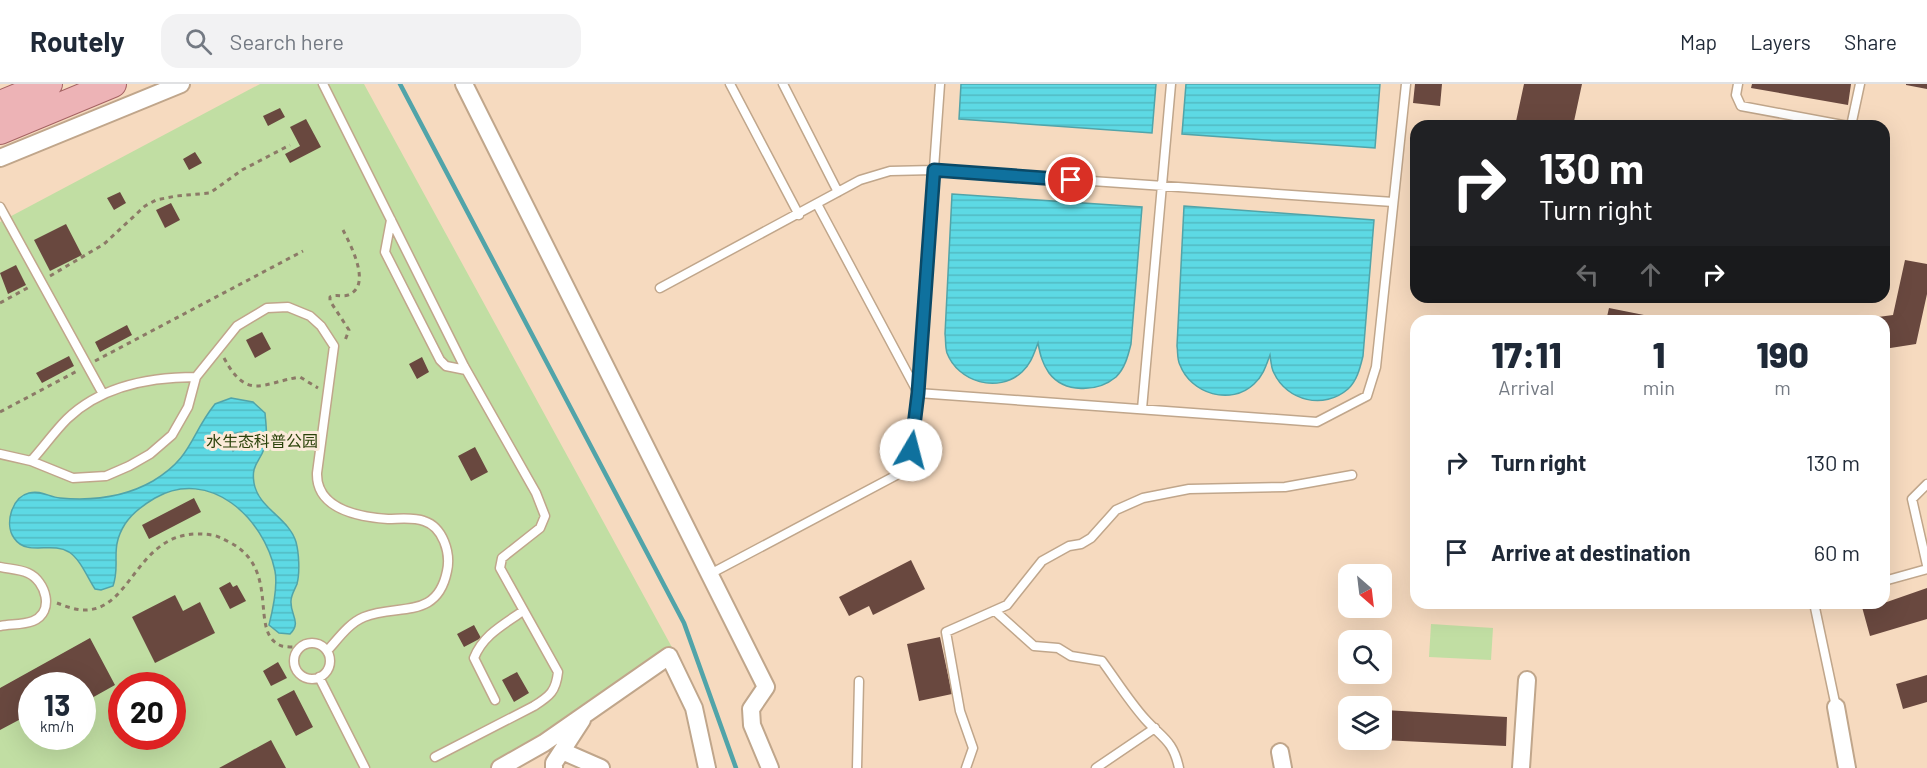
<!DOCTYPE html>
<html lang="en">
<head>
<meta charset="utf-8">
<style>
  :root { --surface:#fff; --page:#f2f2f3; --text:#1f2937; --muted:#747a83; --line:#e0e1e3 }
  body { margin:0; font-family:Barlow,"Noto Sans SC",sans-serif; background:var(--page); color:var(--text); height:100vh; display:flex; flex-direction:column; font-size:22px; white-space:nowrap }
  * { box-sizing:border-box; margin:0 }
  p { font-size:20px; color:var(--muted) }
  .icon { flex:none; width:33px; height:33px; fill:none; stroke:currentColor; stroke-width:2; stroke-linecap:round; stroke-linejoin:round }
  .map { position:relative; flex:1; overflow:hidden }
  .sheet { position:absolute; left:1410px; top:231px; width:480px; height:294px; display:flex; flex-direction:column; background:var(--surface); border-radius:18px; box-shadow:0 6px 24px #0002 }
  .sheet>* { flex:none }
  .guide { position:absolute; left:1410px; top:36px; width:480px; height:183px; border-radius:18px; box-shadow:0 6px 24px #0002; background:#202124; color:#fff; overflow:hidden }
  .needle { width:39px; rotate:152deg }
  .buttons { position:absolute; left:1338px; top:480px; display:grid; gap:12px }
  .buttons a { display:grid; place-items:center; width:54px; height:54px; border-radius:12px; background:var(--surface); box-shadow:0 6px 24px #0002; font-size:30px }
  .speed { position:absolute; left:18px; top:588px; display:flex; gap:12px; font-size:30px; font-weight:700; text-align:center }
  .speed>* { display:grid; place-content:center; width:78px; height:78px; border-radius:50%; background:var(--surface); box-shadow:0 6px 24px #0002; line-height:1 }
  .speed small { font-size:15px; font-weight:400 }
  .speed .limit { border:9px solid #d22; background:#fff; color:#111 }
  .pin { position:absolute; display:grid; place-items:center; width:51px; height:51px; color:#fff; margin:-26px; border:3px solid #fff; border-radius:50%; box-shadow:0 2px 6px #0007 }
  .me { position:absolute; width:66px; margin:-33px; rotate:8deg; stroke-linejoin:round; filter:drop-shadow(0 0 4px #0008) }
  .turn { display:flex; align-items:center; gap:21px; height:126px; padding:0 30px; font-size:27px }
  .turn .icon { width:78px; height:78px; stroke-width:2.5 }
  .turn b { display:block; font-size:42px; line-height:51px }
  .lanes { display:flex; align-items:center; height:57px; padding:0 30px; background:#0003; justify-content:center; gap:30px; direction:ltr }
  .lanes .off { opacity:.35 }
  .eta { display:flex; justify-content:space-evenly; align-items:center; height:102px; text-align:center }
  .eta b { font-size:36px; font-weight:800; line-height:42px }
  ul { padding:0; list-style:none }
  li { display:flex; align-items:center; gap:18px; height:90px; padding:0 30px }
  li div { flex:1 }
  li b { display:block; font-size:22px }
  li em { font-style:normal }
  header { display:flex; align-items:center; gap:36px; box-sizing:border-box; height:84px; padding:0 30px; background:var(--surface); border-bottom:2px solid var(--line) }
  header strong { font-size:28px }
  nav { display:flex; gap:33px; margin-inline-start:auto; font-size:21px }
  .search { width:420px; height:54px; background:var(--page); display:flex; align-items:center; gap:15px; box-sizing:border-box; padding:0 21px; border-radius:18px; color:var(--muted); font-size:22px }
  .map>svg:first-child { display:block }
  .park { fill:#c1dea3; fill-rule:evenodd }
  .water { fill:url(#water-rules); stroke:#51a4a9; stroke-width:1.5; fill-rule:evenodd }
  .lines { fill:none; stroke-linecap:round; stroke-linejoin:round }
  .stream { stroke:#51a4a9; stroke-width:4.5 }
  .building { fill:#69483f }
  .service-casing { stroke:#c0a68b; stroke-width:11 }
  .minor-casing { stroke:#c0a68b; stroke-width:20 }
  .primary-casing { stroke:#a46262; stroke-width:28 }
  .path { stroke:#8c7a67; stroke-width:3; stroke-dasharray:4.5 4.5; stroke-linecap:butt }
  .service { stroke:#fff; stroke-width:8 }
  .minor { stroke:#fff; stroke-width:16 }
  .primary { stroke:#edb3b6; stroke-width:26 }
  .route-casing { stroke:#0a4967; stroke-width:15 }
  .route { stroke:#0f719e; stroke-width:10 }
  .labels { text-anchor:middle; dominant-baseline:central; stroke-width:6; stroke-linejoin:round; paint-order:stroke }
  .park-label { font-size:16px; fill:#2b420a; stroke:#fbead9 }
</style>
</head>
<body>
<header>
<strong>Routely</strong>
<div class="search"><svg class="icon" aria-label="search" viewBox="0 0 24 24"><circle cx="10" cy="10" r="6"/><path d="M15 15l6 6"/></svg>Search here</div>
<nav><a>Map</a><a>Layers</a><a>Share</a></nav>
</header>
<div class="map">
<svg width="1927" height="684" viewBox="0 0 1927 684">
  <defs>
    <pattern id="water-rules" width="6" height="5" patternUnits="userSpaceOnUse" patternTransform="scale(1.5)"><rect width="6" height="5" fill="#5dd9e4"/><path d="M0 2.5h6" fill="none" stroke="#51bac3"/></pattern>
  </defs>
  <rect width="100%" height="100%" fill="#f6dabf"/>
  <!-- park -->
  <path class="park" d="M260 0H364L674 567 495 684H0V138ZM32 602H82V652H32ZM122 602H172V652H122Z
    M1431 540 1493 544 1491 576 1429 573Z"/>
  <!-- water -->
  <path class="water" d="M961 0H1156L1152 49 959 35Z
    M1186 0H1380L1375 64 1182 50Z
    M952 110 1142 123 1131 260C1128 272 1125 284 1116 293 1097 309 1064 309 1049 289 1042 279 1040 270 1038 259 1034 269 1031 280 1022 288 998 310 958 298 947 269 945 263 946 256 945 250Z
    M1184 122 1374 136 1363 272C1360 284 1357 297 1348 305 1324 326 1287 317 1274 289 1271 284 1271 277 1270 271 1266 282 1263 292 1254 300 1231 322 1191 310 1180 281 1177 276 1178 268 1177 262Z
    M231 314 253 318 265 329C266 341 268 353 264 365 259 379 251 381 254 399 258 424 289 434 296 458 299 469 300 489 297 500 295 505 291 511 291 517 290 531 302 538 290 550L279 549 269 541C273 525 278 503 275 487 264 434 210 383 155 414 143 421 133 428 125 440 109 465 121 480 113 502L101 506 95 505C87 493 81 476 69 468 51 457 27 473 14 454 4 440 12 413 29 409 41 406 49 413 60 414 92 417 125 413 153 397 193 373 190 351 215 320ZM241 348 244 356 233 367 228 357 231 351Z"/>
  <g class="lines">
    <!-- stream -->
    <path class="stream" d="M400 0 684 539 736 684"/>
  </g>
  <!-- building -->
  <path class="building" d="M1415 0H1442L1440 22 1413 19Z
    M1524 0H1582L1573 42H1515Z
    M1752 0H1851L1848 21 1751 4Z
    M1906 0H1927V5L1906 1Z
    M280 24 285 33 268 42 263 32Z
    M306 35 321 63 290 79 285 70 300 62 290 43Z
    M1425 39 1444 40V42H1424Z
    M195 68 202 79 189 86 183 75Z
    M120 108 126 119 114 126 107 114Z
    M171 119 180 136 165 144 156 126Z
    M66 140 82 171 50 187 34 156Z
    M1905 176 1927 180V210L1916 260 1884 265V237H1878V233L1893 231Z
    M16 181 26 201 8 210 0 189Z
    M1609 224 1669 236V237H1606Z
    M127 241 132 251 100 268 95 258Z
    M262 248 271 265 255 274 246 256Z
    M69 272 74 282 42 299 36 289Z
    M422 273 429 288 417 295 409 280Z
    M1885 325 1888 342 1884 343V326Z
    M475 363 488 388 471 397 458 372Z
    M194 414 201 428 149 455 142 441Z
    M911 476 925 505 873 531 869 522 849 532 839 513Z
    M230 498 233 503 237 501 246 517 230 525 219 504Z
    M1927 504V535L1870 552 1862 523 1884 519Z
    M175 511 183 527 200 518 215 549 155 579 132 533Z
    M474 541 481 554 464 563 457 550Z
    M940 553 952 610 919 617 907 560Z
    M90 554 115 601 90 615 83 602H32V629L0 646V604Z
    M278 578 287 594 271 602 263 587Z
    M517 588 529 609 514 618 502 596Z
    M1927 591V618L1903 625 1896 600Z
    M294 606 313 643 296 652 277 615Z
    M1384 626 1507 633 1506 662 1382 656Z
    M271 656 286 684H219Z"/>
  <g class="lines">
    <!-- service casing -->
    <g class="service-casing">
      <path id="service" d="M323 0 464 282 536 409 545 432 540 444 502 474 500 484 558 588C556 607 550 612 534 622L435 673
        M730 0 799 131
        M783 0 838 108
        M1738 0 1736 11 1741 22 1848 42
        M1851 42 1860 0
        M817 120 918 309
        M0 123 103 310
        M391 136 385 168 440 276 446 282 466 286
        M660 204 860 96 890 87 934 86 1393 118
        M918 309 1317 338 1367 312 1376 283 1406 0
        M1142 325 1171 0
        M0 370 31 377 73 394 106 392 129 382 150 370 172 351 188 323 196 293 237 242 267 224 288 223 310 232 321 242 334 262 317 389C316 425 359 433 388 435 399 435 413 433 424 437 443 443 451 469 447 487 437 537 397 519 364 533 349 539 338 555 327 567
        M31 377C43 364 54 348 67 335 101 302 150 293 196 293
        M1927 400 1912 415 1927 481
        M0 483C9 485 19 485 28 489 46 497 55 528 33 537 23 541 10 540 0 542
        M710 490 908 385 918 309 940 0
        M1884 497 1927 485
        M1814 519 1836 623
        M995 527 1034 562 1058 564 1071 572 1102 577C1116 596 1129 617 1145 635 1162 654 1173 656 1179 684
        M294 577a18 18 0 1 1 36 0a18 18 0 1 1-36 0Z
        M319 593 365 684
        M495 616 474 574C483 551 503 541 523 527
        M857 684 859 597
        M966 684 973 664 960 627 946 548 1007 521 1042 477 1069 462 1081 460 1091 454 1116 426 1143 414 1189 405 1285 403 1352 391
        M1096 684 1155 644"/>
    </g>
    <!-- minor casing -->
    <g class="minor-casing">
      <path id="minor" d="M464 0 766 603 751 625 752 641 770 684
        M0 74 181 0
        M1836 623 1847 684
        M562 667 601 684
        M1280 668 1283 684
        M500 684 544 659 669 572 694 624 707 684
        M554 684V679L582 636
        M1521 684 1527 596"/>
    </g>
    <!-- primary casing -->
    <g class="primary-casing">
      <path id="primary" d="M0 20 49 0
        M0 47 113 0"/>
    </g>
    <!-- path -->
    <path class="path" d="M343 146C350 160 373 202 348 211 342 213 336 210 330 213V217L349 246 344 259
      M50 192 104 160 145 122 156 116 176 112 210 109 242 86 290 61
      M0 219 31 202
      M224 274C247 317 262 299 300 293L318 304
      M95 277 303 167
      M0 328 79 286
      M57 519C65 522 75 526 84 526 135 527 136 439 212 451 218 452 223 455 229 458 283 485 247 550 282 562 287 563 295 563 300 563"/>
    <!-- service -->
    <use href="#service" class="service"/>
    <!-- minor -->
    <use href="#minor" class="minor"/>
    <!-- primary -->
    <use href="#primary" class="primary"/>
  </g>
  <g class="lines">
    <!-- route casing -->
    <g class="route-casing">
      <path id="route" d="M911 366 918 309 934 86 1071 96"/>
    </g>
    <!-- route -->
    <use href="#route" class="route"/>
  </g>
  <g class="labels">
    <!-- park labels -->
    <g class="park-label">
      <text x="262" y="356">水生态科普公园</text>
    </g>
  </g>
</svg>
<div class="buttons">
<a><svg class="needle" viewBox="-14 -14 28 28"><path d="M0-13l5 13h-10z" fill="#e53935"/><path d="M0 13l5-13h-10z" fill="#747a83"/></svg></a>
<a><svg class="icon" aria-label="search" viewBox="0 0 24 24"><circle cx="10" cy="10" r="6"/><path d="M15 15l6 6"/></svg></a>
<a><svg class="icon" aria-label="layers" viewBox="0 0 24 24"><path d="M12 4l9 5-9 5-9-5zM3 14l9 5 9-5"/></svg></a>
</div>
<div class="speed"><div>13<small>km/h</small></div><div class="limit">20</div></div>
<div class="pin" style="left:1071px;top:96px;background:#d93025"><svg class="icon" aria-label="arrive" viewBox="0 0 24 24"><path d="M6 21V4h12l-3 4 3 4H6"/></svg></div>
<svg class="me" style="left:911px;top:366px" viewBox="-20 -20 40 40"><circle r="19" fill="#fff"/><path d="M0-13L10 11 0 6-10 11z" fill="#0f719e"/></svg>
<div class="guide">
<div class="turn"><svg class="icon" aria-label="right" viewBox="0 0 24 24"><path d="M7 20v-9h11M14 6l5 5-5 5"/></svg><div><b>130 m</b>Turn right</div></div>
<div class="lanes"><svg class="icon off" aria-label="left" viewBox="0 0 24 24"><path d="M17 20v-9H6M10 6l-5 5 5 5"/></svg><svg class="icon off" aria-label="ahead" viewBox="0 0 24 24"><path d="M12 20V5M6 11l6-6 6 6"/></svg><svg class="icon" aria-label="right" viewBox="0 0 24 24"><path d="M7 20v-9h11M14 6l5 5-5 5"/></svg></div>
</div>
<section class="sheet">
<div class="eta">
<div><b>17:11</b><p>Arrival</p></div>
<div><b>1</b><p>min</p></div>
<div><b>190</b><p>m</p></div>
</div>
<ul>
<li><svg class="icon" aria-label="right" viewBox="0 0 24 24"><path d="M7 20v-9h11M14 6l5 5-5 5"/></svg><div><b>Turn right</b></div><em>130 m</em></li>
<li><svg class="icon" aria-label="arrive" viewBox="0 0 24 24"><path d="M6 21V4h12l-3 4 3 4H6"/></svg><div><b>Arrive at destination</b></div><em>60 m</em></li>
</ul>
</section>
</div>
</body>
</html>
